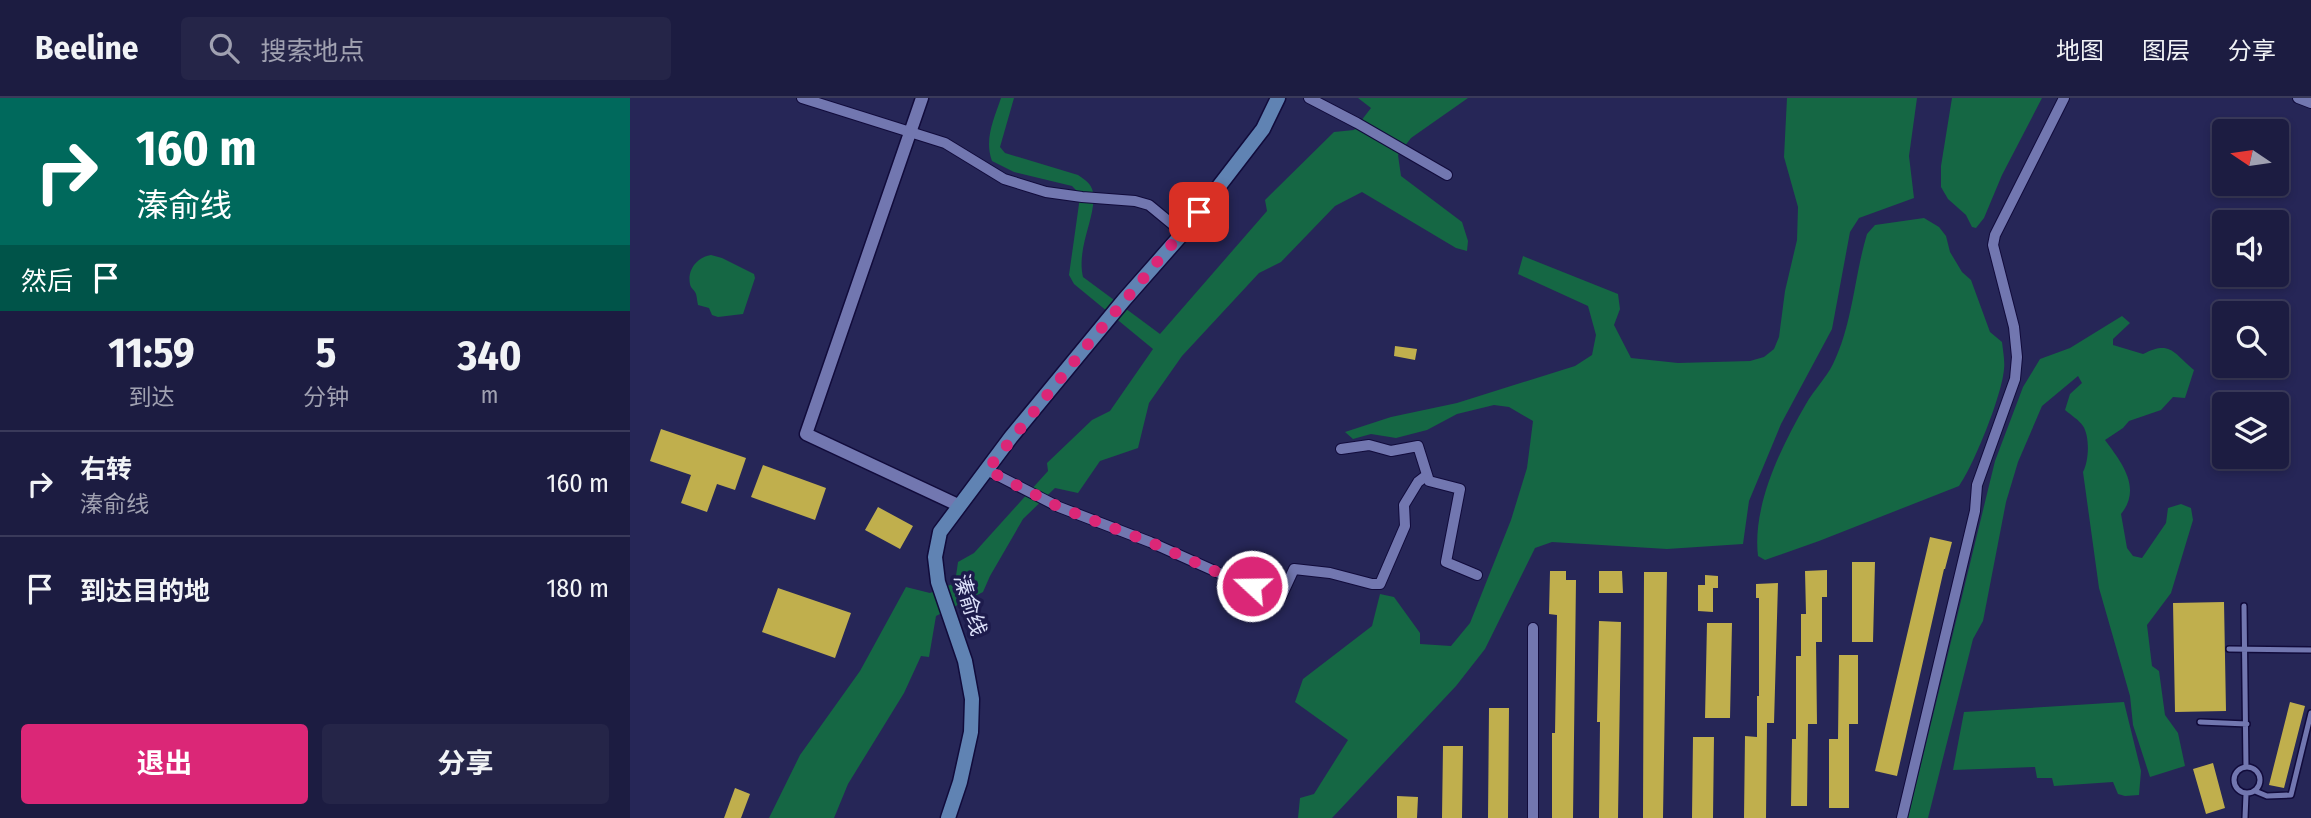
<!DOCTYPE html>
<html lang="zh">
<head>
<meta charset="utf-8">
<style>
  :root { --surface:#1c1c41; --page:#252548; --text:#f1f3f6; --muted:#a0a1b1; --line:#3a3a5a; --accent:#db2777 }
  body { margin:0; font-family:"Fira Sans Condensed","Noto Sans SC",sans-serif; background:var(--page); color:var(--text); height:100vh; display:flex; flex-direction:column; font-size:26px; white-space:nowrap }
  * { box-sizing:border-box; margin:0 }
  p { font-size:23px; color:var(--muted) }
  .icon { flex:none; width:38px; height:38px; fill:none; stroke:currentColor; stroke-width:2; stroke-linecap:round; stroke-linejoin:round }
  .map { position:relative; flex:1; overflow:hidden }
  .details { display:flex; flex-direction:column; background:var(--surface); width:630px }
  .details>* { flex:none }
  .banner { background:#00695c; color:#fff; overflow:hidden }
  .needle { width:46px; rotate:283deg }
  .buttons { position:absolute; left:1582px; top:21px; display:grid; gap:14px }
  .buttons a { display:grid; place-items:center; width:77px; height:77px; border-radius:7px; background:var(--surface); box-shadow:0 4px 10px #0003,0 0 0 2px var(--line); font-size:35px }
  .pin { position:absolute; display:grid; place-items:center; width:60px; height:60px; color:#fff; margin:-30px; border-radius:14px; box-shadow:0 4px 10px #0006 }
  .me { position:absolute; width:77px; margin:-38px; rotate:291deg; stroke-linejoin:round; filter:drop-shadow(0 0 5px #0008) }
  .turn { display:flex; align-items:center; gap:24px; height:147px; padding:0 21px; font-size:32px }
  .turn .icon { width:91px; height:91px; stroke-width:2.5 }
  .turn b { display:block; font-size:49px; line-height:60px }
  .then { display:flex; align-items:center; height:66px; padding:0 21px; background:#0003; gap:14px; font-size:26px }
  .eta { display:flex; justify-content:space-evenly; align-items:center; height:119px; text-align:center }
  .eta b { font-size:42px; font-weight:700; line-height:49px }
  .cta { display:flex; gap:14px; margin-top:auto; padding:14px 21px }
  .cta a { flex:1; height:80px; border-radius:7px; background:var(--accent); color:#fff; font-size:28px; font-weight:700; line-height:80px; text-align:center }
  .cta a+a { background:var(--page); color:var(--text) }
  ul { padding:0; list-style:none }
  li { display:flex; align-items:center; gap:21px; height:105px; padding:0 21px; border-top:2px solid var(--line) }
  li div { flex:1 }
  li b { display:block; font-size:26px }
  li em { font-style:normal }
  header { display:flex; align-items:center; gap:42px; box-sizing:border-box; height:98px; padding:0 35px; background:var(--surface); border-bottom:2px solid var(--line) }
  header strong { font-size:33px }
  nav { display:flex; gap:38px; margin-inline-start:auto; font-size:24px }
  .search { width:490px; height:63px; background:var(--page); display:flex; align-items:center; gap:18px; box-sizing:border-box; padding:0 24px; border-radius:7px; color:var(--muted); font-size:26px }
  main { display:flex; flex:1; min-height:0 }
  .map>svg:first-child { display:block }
  .water { fill:#156744 }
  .building { fill:#c0af4d }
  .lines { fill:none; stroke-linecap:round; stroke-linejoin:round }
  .service-casing { stroke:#110b3b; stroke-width:8 }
  .minor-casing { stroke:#110b3b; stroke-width:12 }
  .tertiary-casing { stroke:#110b3b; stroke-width:15 }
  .secondary-casing { stroke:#110b3b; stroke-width:17 }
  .service { stroke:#7277b0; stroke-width:5 }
  .minor { stroke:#7277b0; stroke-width:10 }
  .tertiary { stroke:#7277b0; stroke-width:12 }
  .secondary { stroke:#6083b3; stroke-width:14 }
  .route { stroke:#db2777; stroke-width:12; stroke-dasharray:0 21.6 }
  .labels { text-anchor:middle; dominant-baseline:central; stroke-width:7; stroke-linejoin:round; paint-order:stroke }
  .street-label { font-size:21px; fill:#dde1fa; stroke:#1d1b4c }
</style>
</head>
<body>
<header>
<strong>Beeline</strong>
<div class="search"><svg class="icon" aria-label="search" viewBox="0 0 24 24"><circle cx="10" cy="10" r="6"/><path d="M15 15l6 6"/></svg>搜索地点</div>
<nav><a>地图</a><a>图层</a><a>分享</a></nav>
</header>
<main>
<section class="details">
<div class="banner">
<div class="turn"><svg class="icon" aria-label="right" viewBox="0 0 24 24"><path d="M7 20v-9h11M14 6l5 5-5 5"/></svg><div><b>160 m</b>溱俞线</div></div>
<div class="then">然后<svg class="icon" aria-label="arrive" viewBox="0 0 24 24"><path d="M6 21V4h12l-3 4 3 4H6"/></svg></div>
</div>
<div class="eta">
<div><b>11:59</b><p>到达</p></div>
<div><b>5</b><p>分钟</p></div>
<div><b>340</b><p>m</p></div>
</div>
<ul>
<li><svg class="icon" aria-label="right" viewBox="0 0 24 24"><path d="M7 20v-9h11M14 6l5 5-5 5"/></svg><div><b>右转</b><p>溱俞线</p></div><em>160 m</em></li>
<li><svg class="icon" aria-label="arrive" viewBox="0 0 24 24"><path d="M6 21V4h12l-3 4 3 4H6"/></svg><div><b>到达目的地</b></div><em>180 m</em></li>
</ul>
<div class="cta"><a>退出</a><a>分享</a></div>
</section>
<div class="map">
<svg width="1681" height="720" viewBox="0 0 1681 720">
  <rect width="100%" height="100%" fill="#262657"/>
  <!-- water -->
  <path class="water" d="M371 0H384L370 49 375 55 448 77C455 82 461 85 463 94 467 118 446 149 453 179L530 236 637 113 635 102 704 34 724 32 741 10 728 0H838L781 40 768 57 771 78 832 124 838 143 837 153 826 150 732 94 705 108 651 164 629 175 552 258 519 305 508 350 470 363 448 395 425 390 393 421 360 478 353 494 306 518 299 559 291 558 274 595 218 686 204 720H139L170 657 230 573 276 489 300 495 325 485 328 464 344 455 418 373 417 365 462 322 480 313 523 251 444 186 439 177 449 106 448 94 442 88 384 74 362 63C354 41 364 21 371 0Z
    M1157 0H1287L1279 58 1284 100 1229 120 1220 134 1202 231 1151 326 1119 403 1113 446 1037 451 922 444 905 450 855 551 826 588 702 720H668L670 700 684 696 718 642 665 604 673 581 742 528 750 496 764 499 790 535V546L821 548 840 525 881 422 897 370 903 323 879 309 864 307 827 316 797 332 766 340 741 336 723 341 715 334 761 319 827 305 945 268 962 257 966 237 958 208 888 176 893 158 988 196 990 211 984 227 1001 260 1048 265 1120 263 1134 259 1144 251 1149 239 1155 193 1167 142 1168 109 1154 59Z
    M1322 0H1412L1372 77 1354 120 1346 130 1342 129 1336 117 1318 101 1311 89V68Z
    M1294 120 1309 129 1316 138 1320 154 1332 174 1341 182 1360 234 1372 244C1373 253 1375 263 1374 271 1372 297 1344 367 1329 388L1189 443 1135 462 1128 458C1122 408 1151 349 1176 306 1184 292 1196 280 1203 266 1223 225 1224 179 1237 136L1245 127Z
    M81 157 92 160 124 176 125 180 113 216 88 219 82 217 79 210 68 207C67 203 67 199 66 196 64 191 61 191 60 186 57 171 68 159 81 157Z
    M1492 218 1500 225 1483 241V247L1513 256C1540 242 1543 254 1564 272L1555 300 1543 299 1531 312 1499 323 1493 330 1475 342C1492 365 1512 390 1491 416L1497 450 1503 458 1512 460 1536 425 1538 410 1551 406 1561 410 1563 422 1541 495 1517 527 1522 568 1529 573 1535 617 1548 635 1555 668 1520 679 1503 627 1500 598 1469 490 1453 374C1459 363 1460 339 1453 328 1449 322 1441 317 1435 312L1440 296 1452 285 1448 278 1412 308 1388 364 1376 404 1353 523 1343 541 1298 720H1278L1365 363 1393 289 1410 261 1440 250Z
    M1494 604 1511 673 1509 697 1495 698 1488 696 1483 684 1424 688 1422 680H1407L1405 669 1323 672 1334 614Z"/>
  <!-- building -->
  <path class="building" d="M765 248 787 251 785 262 764 258Z
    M31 331 116 360 105 392 87 386 77 414 51 405 61 377 20 363Z
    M133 367 196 390 185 422 121 399Z
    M248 409 283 428 270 451 235 432Z
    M1300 439 1322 444 1315 471H1314L1267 678 1245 673Z
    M1222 464H1245L1243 544H1222Z
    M1197 472V499H1192V544H1186L1187 626H1178L1177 708H1161L1162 641H1166V558H1171V516H1176L1175 473Z
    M920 473H936V482H946L943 720H922V635H925L927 517 919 516Z
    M969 473H992L993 495H969Z
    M1014 474H1037L1033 720H1013Z
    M1075 477 1088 478V490H1083V514L1068 513V487H1075Z
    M1148 485 1144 625H1137L1136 720H1114L1115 638 1127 639V598H1129V500H1126V486Z
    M148 490 221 515 205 560 132 534Z
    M1594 504 1596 613 1545 614 1543 505Z
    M969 523 991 524 988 720H969L970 624H967Z
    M1077 525H1102L1100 620H1075Z
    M1209 557H1228V626H1219V710H1199V641H1208Z
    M1660 604 1675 608 1654 690 1639 687Z
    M859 610H879L878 720H858Z
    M1063 639H1084L1083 720H1062Z
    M813 648H833L832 720H812Z
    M1583 665 1595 710 1576 716 1563 671Z
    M105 690 120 696 111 720H94Z
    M767 698 788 699 787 720H767Z"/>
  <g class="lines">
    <!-- service casing -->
    <g class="service-casing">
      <path id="service" d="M1614 508 1616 669
        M1599 551 1681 552
        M1570 624 1617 626
        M1604 682a13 13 0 1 1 26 0a13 13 0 1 1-26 0Z
        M1625 693 1637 698 1661 697 1681 615
        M1615 720 1616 696"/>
    </g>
    <!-- minor casing -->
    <g class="minor-casing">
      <path id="minor" d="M172 0 315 45 374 81 416 94 452 99 505 103 519 107 553 135
        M679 0 727 25 817 77
        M1668 0 1681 5
        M711 351 739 347 761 353 788 348 799 383 830 391 816 464 847 477
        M357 372 429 409 520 444 607 483 652 497 664 471 700 475 742 486H750L775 428 774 407 788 384 797 377
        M903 720V530
        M1272 720 1345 413 1347 387 1385 281 1387 259 1384 229 1363 147 1365 137 1434 0"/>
    </g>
    <!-- tertiary casing -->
    <g class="tertiary-casing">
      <path id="tertiary" d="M292 0 176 336 330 408"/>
    </g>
    <!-- secondary casing -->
    <g class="secondary-casing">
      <path id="secondary" d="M318 720 330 684 341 634 342 601 335 563 308 484 305 459 310 434 381 339 494 202 553 135 633 31 648 0"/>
    </g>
    <!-- service -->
    <use href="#service" class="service"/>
    <!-- minor -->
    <use href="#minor" class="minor"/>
    <!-- tertiary -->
    <use href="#tertiary" class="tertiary"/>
    <!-- secondary -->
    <use href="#secondary" class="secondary"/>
  </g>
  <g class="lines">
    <!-- route -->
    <path class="route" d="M569 114 459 245 357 372 429 409 520 444 607 483 622 488"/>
  </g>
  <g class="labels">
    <!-- street labels -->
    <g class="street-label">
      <text transform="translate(340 507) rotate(73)">溱俞线</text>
    </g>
  </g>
</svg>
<div class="buttons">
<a><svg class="needle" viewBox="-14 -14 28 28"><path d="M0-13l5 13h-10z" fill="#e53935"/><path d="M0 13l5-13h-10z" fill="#a0a1b1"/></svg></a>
<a><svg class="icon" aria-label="sound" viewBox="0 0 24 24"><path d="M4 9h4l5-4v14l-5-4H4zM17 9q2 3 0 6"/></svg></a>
<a><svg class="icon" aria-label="search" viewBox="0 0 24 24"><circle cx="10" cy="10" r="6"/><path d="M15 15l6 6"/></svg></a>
<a><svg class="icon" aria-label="layers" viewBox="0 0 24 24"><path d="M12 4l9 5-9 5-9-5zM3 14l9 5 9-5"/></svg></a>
</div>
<div class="pin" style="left:569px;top:114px;background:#d93025"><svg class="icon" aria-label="arrive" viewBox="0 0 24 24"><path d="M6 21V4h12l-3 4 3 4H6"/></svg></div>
<svg class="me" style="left:622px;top:488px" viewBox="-20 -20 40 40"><circle r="17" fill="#db2777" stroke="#fff" stroke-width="3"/><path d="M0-11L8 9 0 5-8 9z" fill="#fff"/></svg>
</div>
</main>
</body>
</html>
